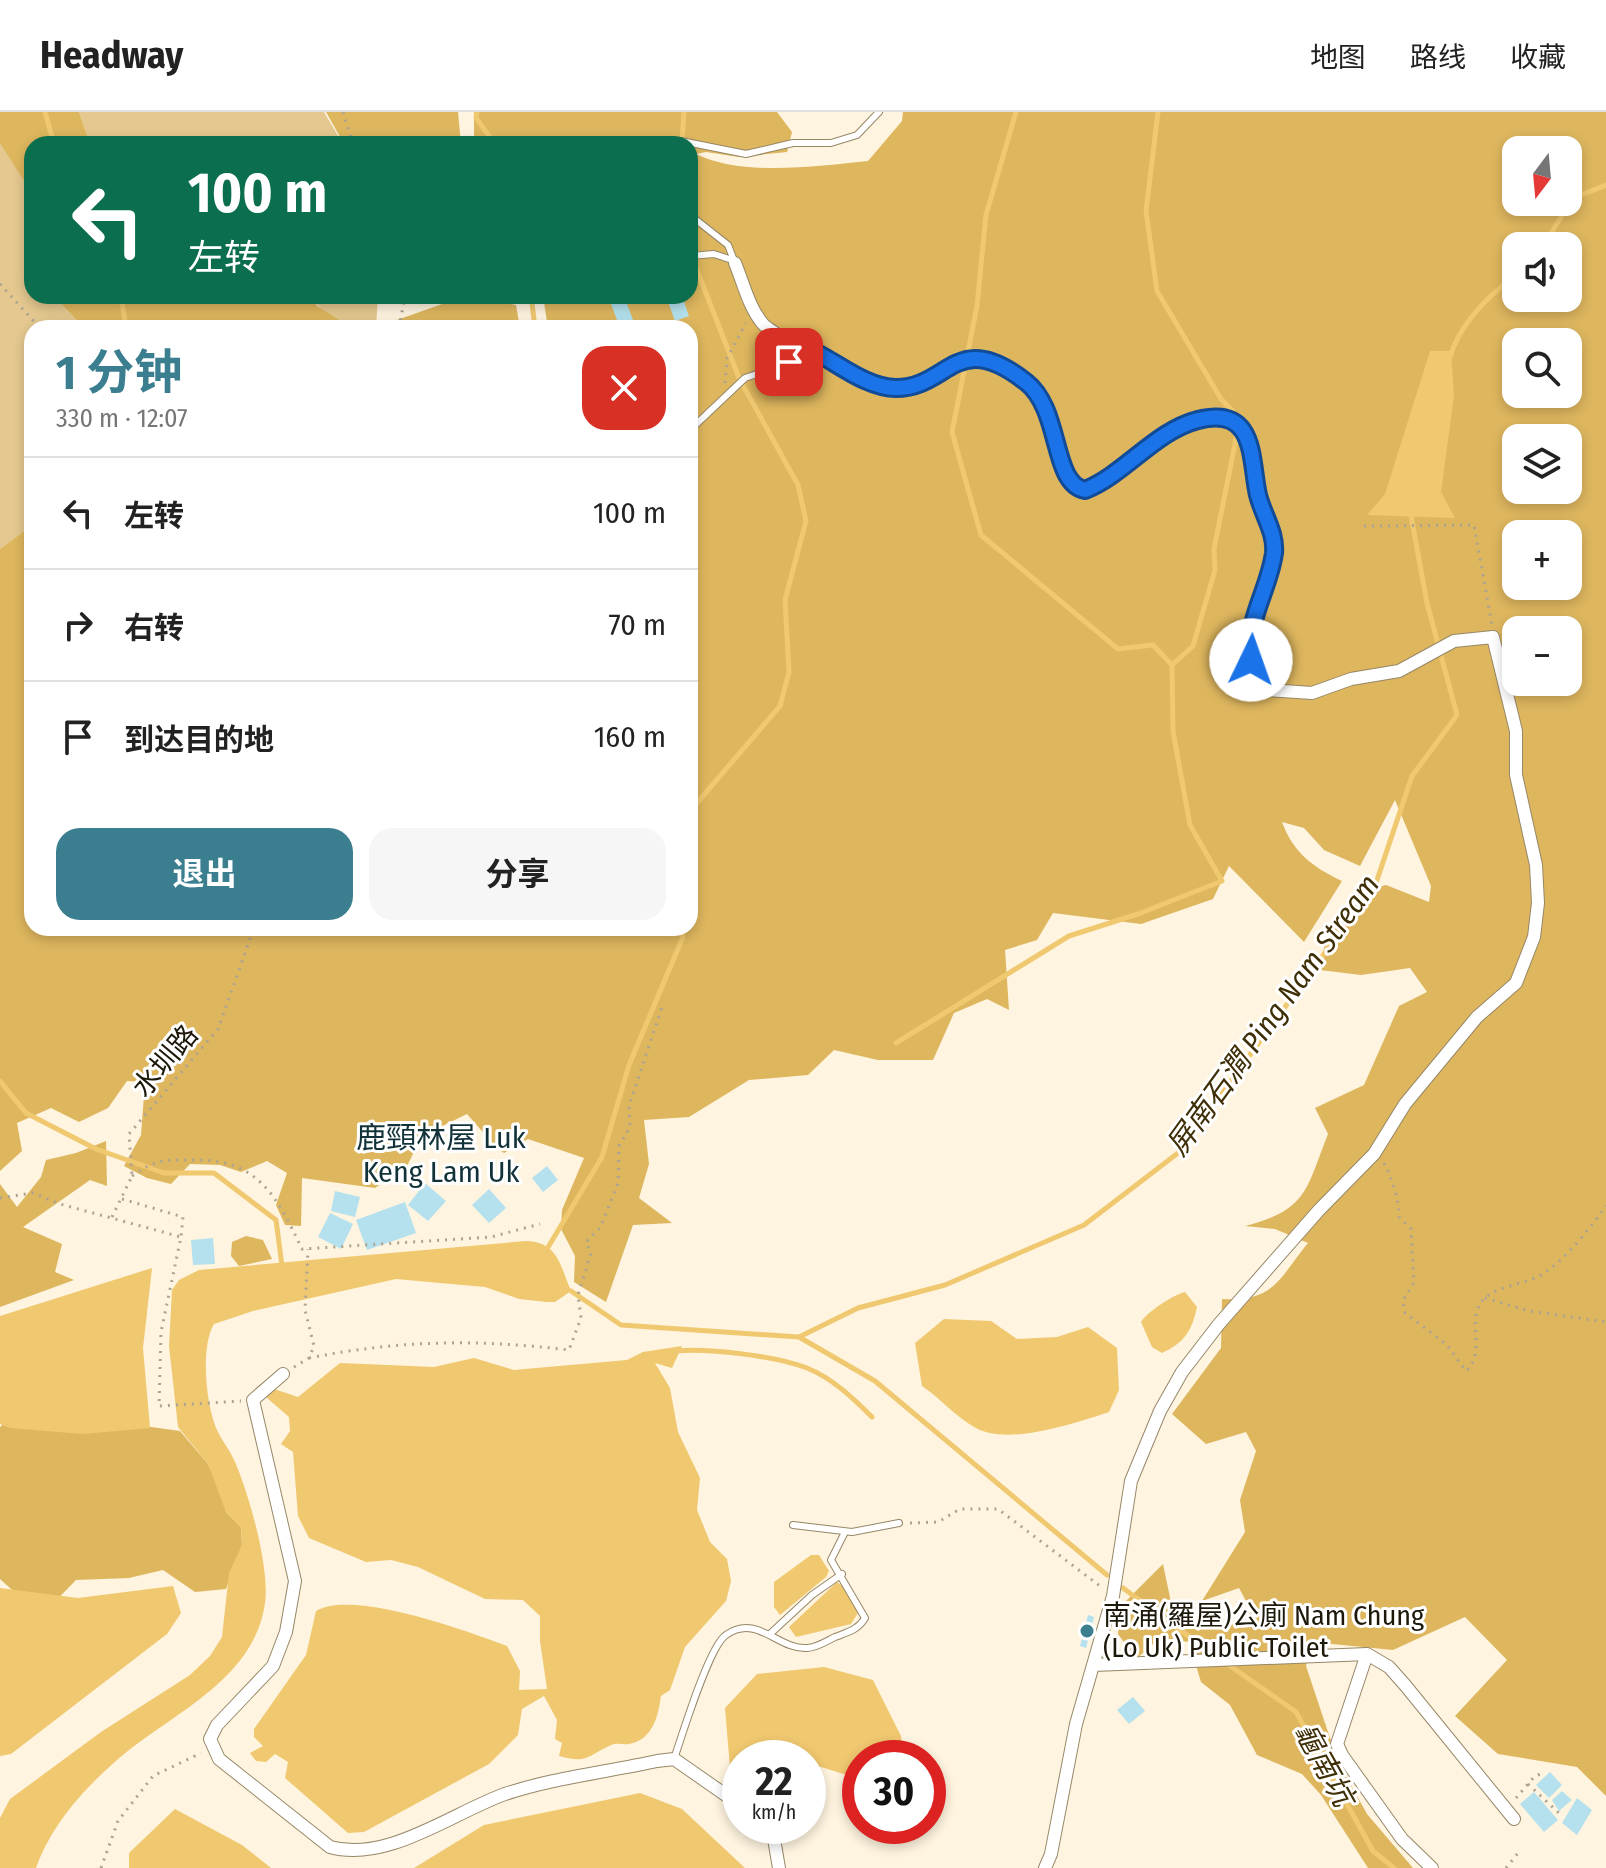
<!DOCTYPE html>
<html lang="zh">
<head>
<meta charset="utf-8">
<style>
  :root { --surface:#fff; --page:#f6f6f6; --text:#222; --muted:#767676; --line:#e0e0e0; --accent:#3b7e8f }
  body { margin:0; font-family:"Fira Sans Condensed","Noto Sans SC",sans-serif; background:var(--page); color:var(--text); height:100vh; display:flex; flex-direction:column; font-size:30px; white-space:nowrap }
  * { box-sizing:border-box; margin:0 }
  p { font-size:26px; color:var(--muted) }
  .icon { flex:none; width:44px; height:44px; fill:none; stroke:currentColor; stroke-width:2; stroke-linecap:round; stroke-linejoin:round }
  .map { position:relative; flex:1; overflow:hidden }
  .details { position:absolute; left:24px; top:208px; width:674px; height:616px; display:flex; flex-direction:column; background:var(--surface); border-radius:24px; box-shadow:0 4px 12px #0003 }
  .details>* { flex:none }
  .banner { position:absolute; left:24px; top:24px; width:674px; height:168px; border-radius:24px; box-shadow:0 4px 12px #0003; background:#0b6e4f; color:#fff; overflow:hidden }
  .needle { width:52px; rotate:196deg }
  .fabs { position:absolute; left:1502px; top:24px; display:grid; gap:16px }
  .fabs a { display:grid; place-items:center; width:80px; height:80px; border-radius:16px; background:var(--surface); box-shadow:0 4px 12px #0003; font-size:40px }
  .speed { position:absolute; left:722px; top:1628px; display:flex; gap:16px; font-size:40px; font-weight:700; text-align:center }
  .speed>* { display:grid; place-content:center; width:104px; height:104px; border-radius:50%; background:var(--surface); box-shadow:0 4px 12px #0003; line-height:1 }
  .speed small { font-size:20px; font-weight:400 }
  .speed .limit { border:12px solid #d22; background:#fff; color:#111 }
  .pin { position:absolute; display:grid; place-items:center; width:68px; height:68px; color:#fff; margin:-34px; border-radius:16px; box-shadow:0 4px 12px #0006 }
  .me { position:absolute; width:88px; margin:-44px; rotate:3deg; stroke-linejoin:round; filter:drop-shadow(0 0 6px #0008) }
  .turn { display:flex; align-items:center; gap:28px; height:168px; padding:0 32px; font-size:36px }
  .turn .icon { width:104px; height:104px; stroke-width:2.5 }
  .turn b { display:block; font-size:56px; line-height:68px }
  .round { display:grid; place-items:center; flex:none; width:84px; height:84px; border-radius:24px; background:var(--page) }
  .headline { display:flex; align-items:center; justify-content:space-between; height:136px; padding:0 32px }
  h1 { font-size:48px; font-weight:700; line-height:60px; color:var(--accent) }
  .cta { display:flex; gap:16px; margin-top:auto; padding:16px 32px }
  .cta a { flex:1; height:92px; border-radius:24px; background:var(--accent); color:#fff; font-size:32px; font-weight:700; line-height:92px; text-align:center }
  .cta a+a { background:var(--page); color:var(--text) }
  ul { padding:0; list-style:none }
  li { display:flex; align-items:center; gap:24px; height:112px; padding:0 32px; border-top:2px solid var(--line) }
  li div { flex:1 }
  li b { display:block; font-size:30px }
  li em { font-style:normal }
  header { display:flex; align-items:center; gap:48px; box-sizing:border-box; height:112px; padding:0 40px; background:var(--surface); border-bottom:2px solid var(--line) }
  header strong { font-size:38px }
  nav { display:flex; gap:44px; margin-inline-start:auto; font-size:28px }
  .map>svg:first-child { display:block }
  .green { fill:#e4c88f }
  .forest { fill:#deb65e; fill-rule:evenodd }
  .water { fill:#f0c870 }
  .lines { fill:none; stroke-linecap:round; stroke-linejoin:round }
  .stream { stroke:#f0c870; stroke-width:5 }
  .building { fill:#b4e1ed }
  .service-casing { stroke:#968767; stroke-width:8 }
  .minor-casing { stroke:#968767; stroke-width:14 }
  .path { stroke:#aca391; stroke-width:3; stroke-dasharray:2 6; stroke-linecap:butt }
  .service { stroke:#fff; stroke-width:6 }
  .minor { stroke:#fff; stroke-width:12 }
  .route-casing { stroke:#114b97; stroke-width:20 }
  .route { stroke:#1a73e8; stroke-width:14 }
  .poi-dot { fill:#3b7e8f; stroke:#fff; stroke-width:3 }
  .labels { text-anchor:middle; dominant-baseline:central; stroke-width:6; stroke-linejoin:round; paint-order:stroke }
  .street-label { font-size:28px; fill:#1e180b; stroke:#fff }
  .poi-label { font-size:28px; fill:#1e180b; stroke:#fff; text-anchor:start }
  .water-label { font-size:30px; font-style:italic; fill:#3f2f07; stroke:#fff }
  .neighbourhood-label { font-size:30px; fill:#12323a; stroke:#fff }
</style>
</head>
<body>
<header>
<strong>Headway</strong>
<nav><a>地图</a><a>路线</a><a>收藏</a></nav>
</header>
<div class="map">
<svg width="1606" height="1756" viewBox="0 0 1606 1756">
  <rect width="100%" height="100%" fill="#fef4df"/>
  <!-- green -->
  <path class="green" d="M79 0H324L343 32H90Z
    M0 20 28 75 32 184H54L84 216H32V413L0 437Z
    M311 184H378L376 215C352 218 323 206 311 184Z"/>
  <!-- forest -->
  <path class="forest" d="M0 0H79L90 32H32V141L28 75 0 31Z
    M326 0H458L461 32H344Z
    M474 0H777L792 20 787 40 739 45 706 40 696 42C742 65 818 54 868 49L902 9 903 0H1606V1684L1577 1655 1498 1642 1455 1604 1507 1548 1465 1505 1393 1538 1312 1530 1306 1554 1338 1650 1367 1702 1413 1756H1368L1321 1683 1302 1662 1257 1643 1230 1593 1201 1570 1189 1530 1160 1526 1136 1547 1118 1522 1120 1495 1163 1452 1172 1495 1217 1516 1252 1500 1239 1476 1202 1489 1245 1420 1240 1388 1256 1339 1246 1320 1206 1332 1172 1302 1221 1236 1222 1187C1274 1190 1278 1168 1308 1131L1275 1117 1245 1114C1308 1098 1306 1077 1328 1022L1315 996 1364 973 1399 894 1427 880 1410 856 1361 863 1320 858 1325 831 1355 780 1386 773 1429 790 1431 774 1395 688 1360 754 1324 738 1304 716 1282 710C1294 742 1313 755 1342 769L1304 830 1229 754 1213 787 1141 812 1053 801 1037 828 1005 838 1009 898 987 887 954 901 933 948H878L834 938 808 963 749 968 689 1005 644 1008 649 1052 639 1086 672 1111 633 1113 606 1190 574 1170 575 1144 561 1117 562 1098 584 1046 528 1027 504 1041 495 1034 467 1002 422 1024 407 1054 375 1076 302 1066 301 1114 285 1113 276 1093 287 1061 267 1049 241 1060 220 1053 190 1052 171 1072 147 1066 124 1054 141 1023 145 970 127 969 108 996 79 1010 51 996 17 1011 22 1039 0 1059V437L32 413V816H690V216H548L543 184H690V32H474ZM1516 38H1568V90H1516ZM1516 134H1568V186H1516ZM1516 230H1568V282H1516ZM1516 326H1568V378H1516ZM1516 422H1568V474H1516ZM1516 518H1568V570H1516Z
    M54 184H312L317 194 352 216H84Z
    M465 184 516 193 520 216H374Z
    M106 1029 107 1074 90 1068 23 1115 62 1132 55 1160 74 1168 0 1195V1072L17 1095 41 1065 46 1048 76 1041Z
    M246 1124 263 1128 272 1147 239 1154 231 1144 232 1130Z
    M12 1305 100 1308 180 1319 208 1352 216 1367 226 1400 241 1415 242 1433 226 1477 195 1480 163 1458 129 1466 76 1468 41 1504 0 1467V1315Z"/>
  <!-- water -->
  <path class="water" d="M1430 239H1451L1454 284 1441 380 1455 406 1367 403 1385 382Z
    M526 1129C558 1130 560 1153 571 1179L555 1190H547L519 1187 485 1175 396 1167 253 1199 214 1212C200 1235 206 1294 217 1318 222 1329 230 1338 235 1350 249 1382 270 1456 265 1491 255 1566 175 1600 124 1642 87 1673 52 1711 36 1756H0V1706L10 1687 101 1620 190 1563 210 1544 222 1525 229 1461 242 1433 241 1416 226 1400 208 1352 178 1315 169 1234 172 1178 179 1168 199 1158Z
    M152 1156 143 1236 150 1316 83 1322 10 1316 0 1312V1204Z
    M1185 1180 1197 1195C1192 1219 1184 1231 1162 1241L1152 1235 1141 1210C1147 1200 1173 1183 1185 1180Z
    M944 1207 991 1209 1017 1227 1057 1225 1088 1215 1117 1236 1119 1278 1109 1300C1076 1311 1008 1334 976 1316 958 1307 940 1286 922 1274L915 1231Z
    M682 1234 672 1256 655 1251 670 1276 678 1320 700 1366 697 1398 710 1430 727 1447 731 1469 726 1489 685 1535 670 1578 661 1584C658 1604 653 1628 629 1632 623 1633 616 1630 611 1633 587 1644 588 1652 559 1644L562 1631 555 1627 557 1608 544 1584 522 1597 518 1623 489 1652 364 1720 348 1721 285 1666 288 1650 275 1642 266 1650 256 1649 250 1641 263 1634 254 1625V1617L306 1543 316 1499C353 1477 467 1519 507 1534L520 1559 519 1578 547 1577 540 1529V1504L523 1488 485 1487 418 1455 391 1448 366 1450 309 1426 298 1404 293 1340 281 1332 290 1319 289 1305 266 1285 274 1277 298 1285 340 1251 434 1255 474 1246 514 1258 627 1248 643 1240Z
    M811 1443H819L829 1459 826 1465 780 1503 774 1495V1470Z
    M837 1470 849 1479 858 1501 851 1512 796 1525 789 1515Z
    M173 1474 181 1501 167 1522 11 1642 0 1644V1476L78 1486Z
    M824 1555 873 1568 901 1624 903 1646H860V1667L821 1655 808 1656V1646H740V1658L730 1656 725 1596 757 1562Z
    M640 1681 682 1697 745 1756H414L484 1713Z
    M175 1697 242 1733 271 1756H129V1741Z"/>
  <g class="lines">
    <!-- stream -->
    <path class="stream" d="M45 0 54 32
      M477 0 476 6 495 32
      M1158 0 1146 99 1157 179 1221 287 1240 307 1214 437 1215 458 1193 534 1172 553
      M682 31 684 0
      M1543 134 1573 86 1606 73
      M690 140 739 266 798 373 806 409 785 488 789 560 780 594 690 699
      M121 184 126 216
      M527 184 532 191 535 216
      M1450 245C1460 211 1488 184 1516 163
      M896 931 1069 824 1138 802 1222 769 1190 713 1173 619 1172 553 1153 533 1118 537 981 423 952 320 977 194 986 103 1016 0
      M0 969 26 1001 96 1037 164 1061H214L276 1108 282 1154
      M547 1137 602 1045 629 953 683 825 681 816
      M571 1179 621 1213 799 1225 858 1196 945 1173 1084 1113 1178 1041 1376 771 1412 664 1457 603 1427 491 1410 398
      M799 1225 875 1269 1107 1463
      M676 1239C709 1236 775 1244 807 1256 832 1266 853 1286 872 1305
      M1123 1476 1218 1546
      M1226 1551 1296 1600 1373 1739 1394 1756"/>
  </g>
  <!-- building -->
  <path class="building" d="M608 184H624L636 216H620Z
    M666 184H682L689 204 675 209Z
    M547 1054 558 1068 543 1080 532 1066Z
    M425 1071 446 1089 428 1109 408 1093Z
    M489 1077 506 1096 489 1111 472 1093Z
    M335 1079 360 1085 355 1105 331 1099Z
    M405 1090 416 1121 367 1138 356 1108Z
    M330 1101 353 1112 341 1137 318 1125Z
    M213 1126 215 1152 193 1153 191 1128Z
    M1088 1503 1094 1505 1086 1536 1080 1534Z
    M1133 1585 1145 1599 1129 1612 1117 1598Z
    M1550 1660 1562 1673 1549 1686 1536 1673Z
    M1562 1679 1572 1688 1559 1699 1552 1688Z
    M1534 1680 1558 1708 1544 1720 1520 1692Z
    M1577 1686 1592 1698 1577 1723 1562 1711Z"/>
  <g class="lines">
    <!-- service casing -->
    <g class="service-casing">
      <path id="service" d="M673 32 681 29 746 42 793 31H831L857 23 879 0
        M690 103 728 133 735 151
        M690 144 714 142 732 148
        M690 318 745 266 813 243
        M793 1413 852 1420 899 1411
        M771 1521 812 1483 842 1462
        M674 1647C682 1624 709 1534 726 1523 757 1501 778 1538 807 1536 816 1536 827 1529 835 1525 848 1520 858 1518 865 1506L831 1448 845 1420"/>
    </g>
    <!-- minor casing -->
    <g class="minor-casing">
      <path id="minor" d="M735 151C743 170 749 196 763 212 776 226 880 277 899 276 952 270 952 224 1016 263 1066 293 1046 357 1077 377H1089C1124 356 1158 319 1197 308 1256 291 1250 348 1258 382 1262 400 1274 416 1274 434 1275 491 1225 520 1268 578L1312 581 1351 567 1399 559 1454 529 1493 525 1516 619V663L1536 753 1538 791 1534 825 1516 871 1477 905 1405 992 1374 1042 1319 1098 1219 1212 1182 1260 1160 1299 1131 1369 1113 1484 1076 1612 1051 1742 1045 1756
        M283 1262 253 1288 295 1469 286 1520 273 1554 217 1613 210 1627 219 1647 330 1735C387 1751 452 1701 505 1682 553 1666 607 1660 657 1649L674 1647 740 1693
        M1367 1542 1337 1632 1342 1643 1402 1727 1432 1756
        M1094 1553 1367 1542 1389 1555 1405 1573 1514 1707
        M763 1714 774 1727 779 1756"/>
    </g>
    <!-- path -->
    <path class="path" d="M343 0 353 32
      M0 172 40 216
      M399 216 405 184
      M725 271 727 246 746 211
      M1364 414 1474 413 1492 513
      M1384 1051C1391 1063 1400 1091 1399 1105L1411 1117 1414 1171 1403 1188 1404 1200 1447 1233 1466 1259C1488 1240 1463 1205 1486 1185 1501 1173 1526 1172 1543 1162 1567 1146 1589 1117 1606 1094
      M132 1064C158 1046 165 1048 196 1048 259 1048 277 1085 302 1137L491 1125 540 1112
      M0 1086 33 1081 60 1092 181 1125 161 1220 159 1294 241 1289
      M122 1087 183 1105 181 1125
      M112 1105 132 1064 129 1022 218 917 254 816
      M1485 1186 1529 1199 1606 1210
      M309 1246C400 1228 477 1227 569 1238L581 1206 578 1183 591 1141 586 1130 600 1116 618 1072 619 1034 630 1015 629 994 663 892
      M294 1255 309 1246 314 1234 305 1198 308 1137
      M910 1411 938 1410 960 1397H998L1100 1474
      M1528 1672 1561 1703
      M1516 1686 1534 1665 1542 1661
      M101 1756 118 1709 153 1664 201 1641
      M1506 1756 1518 1741"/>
    <!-- service -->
    <use href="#service" class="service"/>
    <!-- minor -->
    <use href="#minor" class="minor"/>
  </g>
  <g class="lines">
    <!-- route casing -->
    <g class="route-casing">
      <path id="route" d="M789 250 817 241C840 253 868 276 896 276 949 276 956 215 1026 270 1062 298 1051 371 1085 378 1125 362 1155 319 1198 308 1257 293 1250 348 1258 383 1263 403 1276 421 1274 441 1269 478 1245 509 1251 548"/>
    </g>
    <!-- route -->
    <use href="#route" class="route"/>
  </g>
  <!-- markers -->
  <circle class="poi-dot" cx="1087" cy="1519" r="8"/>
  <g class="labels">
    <!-- street labels -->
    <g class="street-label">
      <text transform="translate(165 949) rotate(-50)">水圳路</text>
    </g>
    <!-- poi labels -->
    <g class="poi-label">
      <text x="1103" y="1503">南涌(羅屋)公廁 Nam Chung<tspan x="1103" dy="32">(Lo Uk) Public Toilet</tspan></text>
    </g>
    <!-- water labels -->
    <g class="water-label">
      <text transform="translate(1273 903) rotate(-54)">屏南石澗 Ping Nam Stream</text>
      <text transform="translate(1324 1652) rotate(61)">龜南坑</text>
    </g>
    <!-- neighbourhood labels -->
    <g class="neighbourhood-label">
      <text x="441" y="1026">鹿頸林屋 Luk<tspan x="441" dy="34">Keng Lam Uk</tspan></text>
    </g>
  </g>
</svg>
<div class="fabs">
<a><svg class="needle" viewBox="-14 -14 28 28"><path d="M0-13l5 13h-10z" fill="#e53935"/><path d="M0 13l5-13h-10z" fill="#767676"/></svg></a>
<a><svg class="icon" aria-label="sound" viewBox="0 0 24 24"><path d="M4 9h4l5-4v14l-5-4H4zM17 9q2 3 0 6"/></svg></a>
<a><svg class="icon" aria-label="search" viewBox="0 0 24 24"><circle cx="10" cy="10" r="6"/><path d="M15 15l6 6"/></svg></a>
<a><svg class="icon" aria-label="layers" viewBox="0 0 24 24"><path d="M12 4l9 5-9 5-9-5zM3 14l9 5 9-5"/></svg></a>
<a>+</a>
<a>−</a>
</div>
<div class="speed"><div>22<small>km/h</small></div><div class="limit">30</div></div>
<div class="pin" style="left:789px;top:250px;background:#d93025"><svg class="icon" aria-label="arrive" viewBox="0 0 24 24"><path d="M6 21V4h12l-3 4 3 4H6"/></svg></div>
<svg class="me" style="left:1251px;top:548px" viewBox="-20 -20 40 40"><circle r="19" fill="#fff"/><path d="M0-13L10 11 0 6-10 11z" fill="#1a73e8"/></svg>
<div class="banner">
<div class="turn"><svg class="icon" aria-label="left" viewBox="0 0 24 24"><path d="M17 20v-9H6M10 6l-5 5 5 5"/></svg><div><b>100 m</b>左转</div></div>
</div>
<section class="details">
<div class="headline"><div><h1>1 分钟</h1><p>330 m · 12:07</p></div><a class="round" style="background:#d93025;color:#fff"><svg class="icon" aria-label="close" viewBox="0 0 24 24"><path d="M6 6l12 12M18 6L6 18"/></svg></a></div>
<ul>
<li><svg class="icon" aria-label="left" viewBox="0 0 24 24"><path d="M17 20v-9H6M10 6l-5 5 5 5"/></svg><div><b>左转</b></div><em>100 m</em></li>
<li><svg class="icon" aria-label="right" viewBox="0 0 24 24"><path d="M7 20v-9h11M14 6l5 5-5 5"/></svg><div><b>右转</b></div><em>70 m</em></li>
<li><svg class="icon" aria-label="arrive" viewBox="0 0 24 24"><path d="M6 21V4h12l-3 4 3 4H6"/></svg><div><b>到达目的地</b></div><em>160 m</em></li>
</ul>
<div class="cta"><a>退出</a><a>分享</a></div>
</section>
</div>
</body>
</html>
